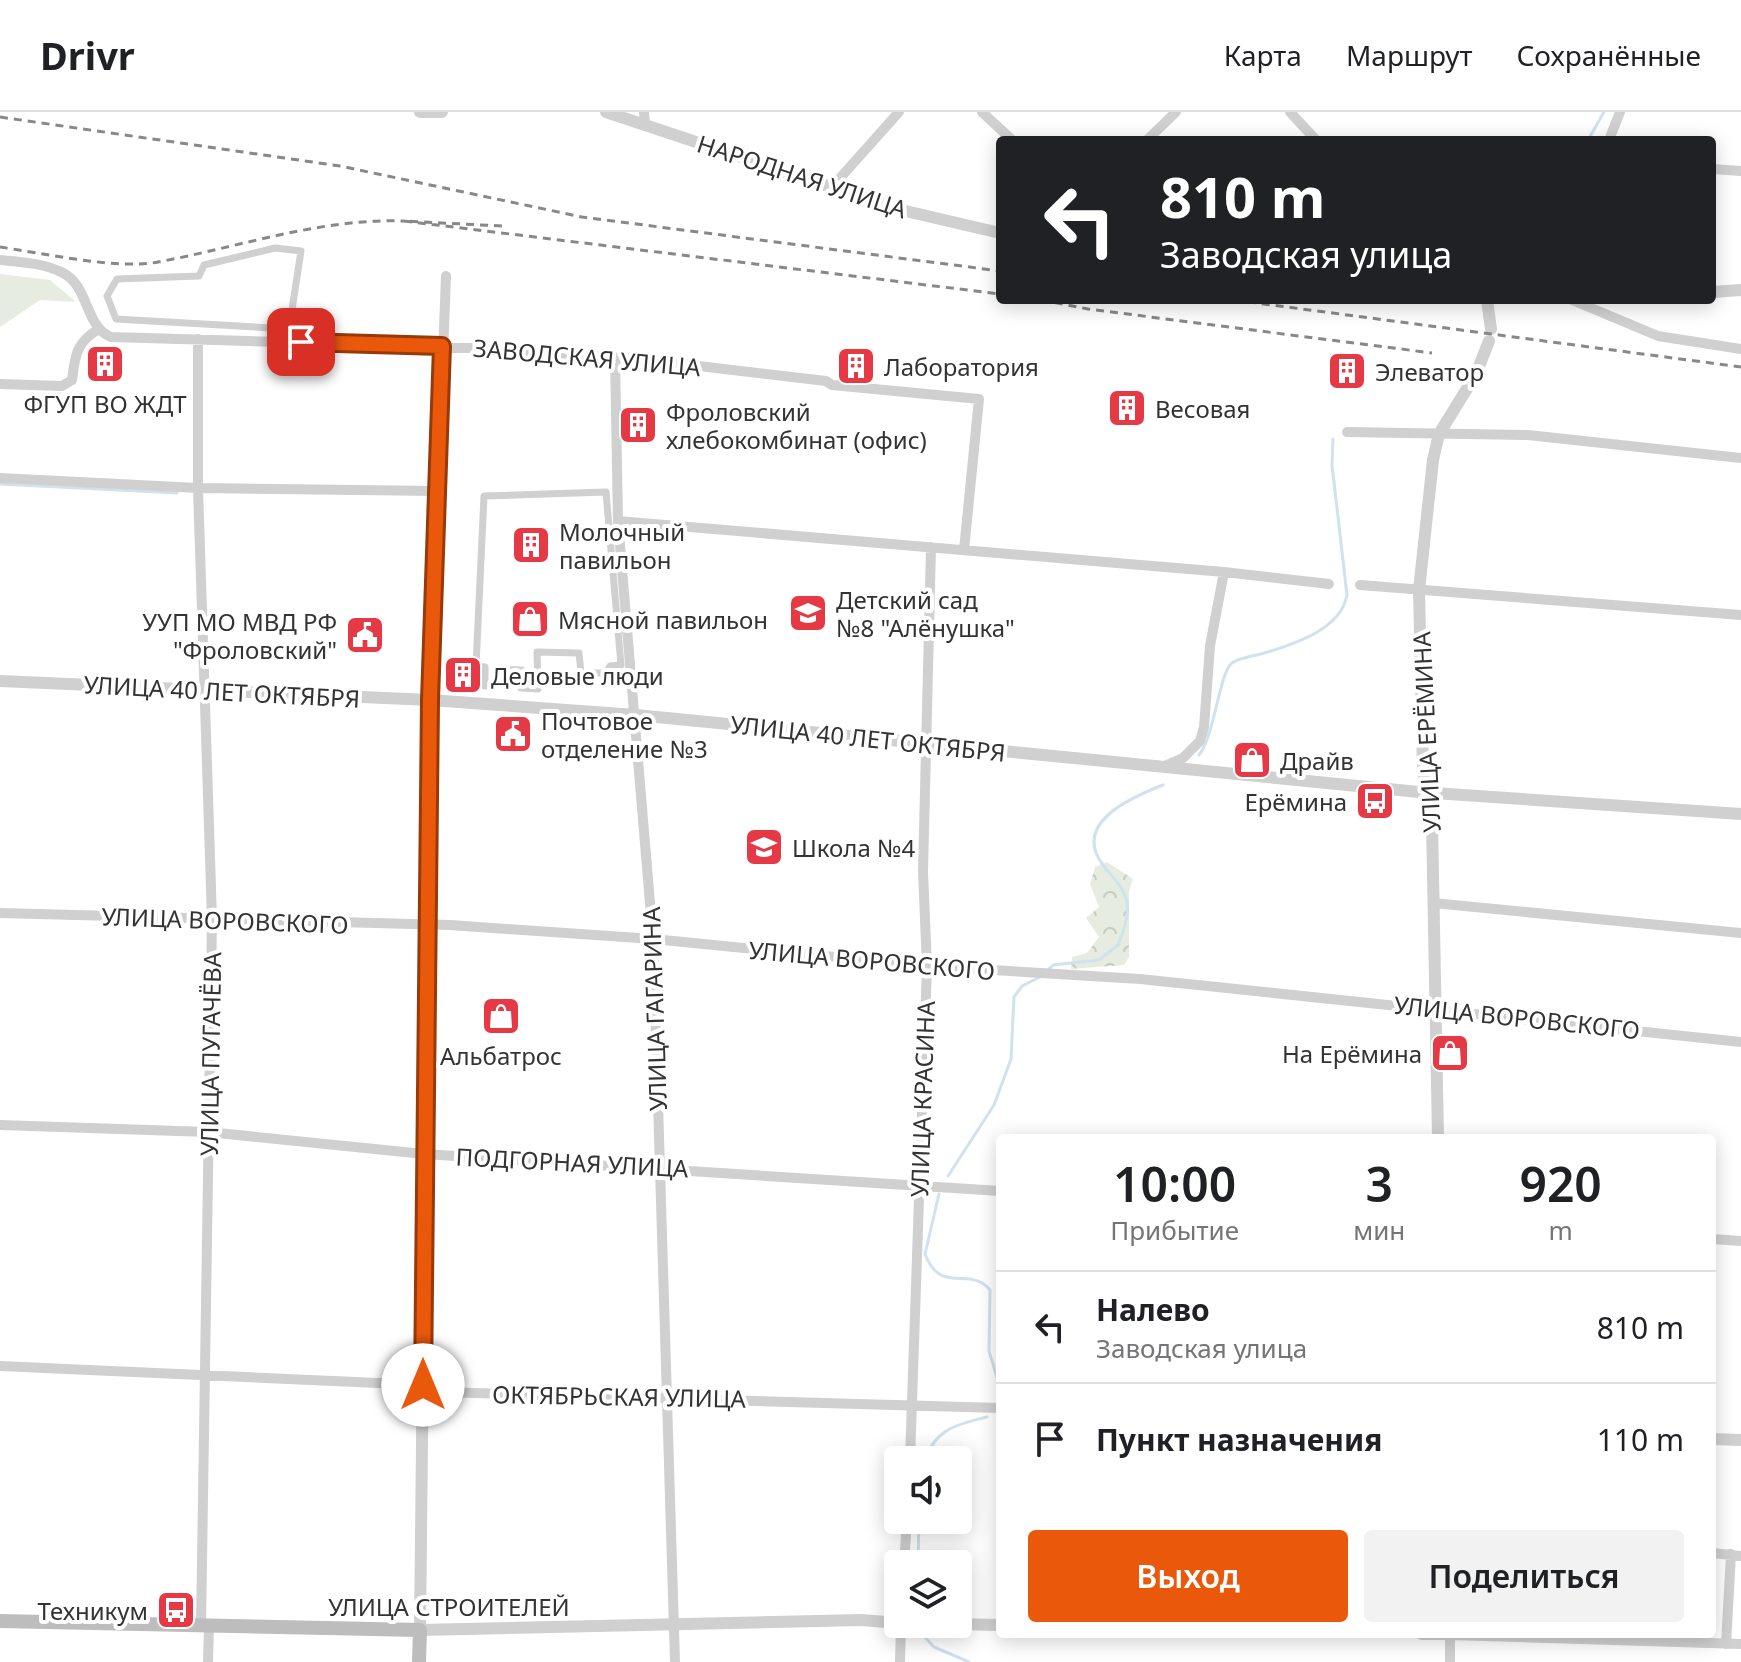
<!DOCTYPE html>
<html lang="ru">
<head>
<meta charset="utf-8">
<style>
  :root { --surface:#fff; --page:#f2f2f2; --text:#202124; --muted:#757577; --line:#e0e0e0; --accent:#ea580c }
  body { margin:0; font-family:"Noto Sans",sans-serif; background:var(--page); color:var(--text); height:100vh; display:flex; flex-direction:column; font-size:30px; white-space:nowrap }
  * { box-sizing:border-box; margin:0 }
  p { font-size:26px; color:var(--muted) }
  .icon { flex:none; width:44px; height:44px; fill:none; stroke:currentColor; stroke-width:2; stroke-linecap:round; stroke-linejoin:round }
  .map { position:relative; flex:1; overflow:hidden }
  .panel { position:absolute; left:996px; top:1022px; width:720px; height:504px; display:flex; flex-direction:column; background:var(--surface); border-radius:8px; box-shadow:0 4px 20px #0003 }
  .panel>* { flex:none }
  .banner { position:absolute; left:996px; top:24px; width:720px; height:168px; border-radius:8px; box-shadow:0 4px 20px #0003; background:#202124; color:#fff; overflow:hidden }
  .tools { position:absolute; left:884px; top:1334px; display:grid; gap:16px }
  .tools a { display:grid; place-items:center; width:88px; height:88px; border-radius:8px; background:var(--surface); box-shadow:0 4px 20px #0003; font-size:40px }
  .pin { position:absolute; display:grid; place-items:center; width:68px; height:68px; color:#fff; margin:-34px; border-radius:16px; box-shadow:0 4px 12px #0006 }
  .me { position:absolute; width:88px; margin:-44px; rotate:0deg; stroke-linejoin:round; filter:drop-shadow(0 0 6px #0008) }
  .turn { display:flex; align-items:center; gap:28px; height:168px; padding:0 32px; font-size:36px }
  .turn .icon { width:104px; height:104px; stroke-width:2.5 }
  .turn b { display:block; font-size:56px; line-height:68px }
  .eta { display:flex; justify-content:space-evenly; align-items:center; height:136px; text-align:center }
  .eta b { font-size:48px; font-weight:600; line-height:56px }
  .action { display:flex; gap:16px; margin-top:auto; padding:16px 32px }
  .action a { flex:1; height:92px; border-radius:8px; background:var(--accent); color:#fff; font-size:32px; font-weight:600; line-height:92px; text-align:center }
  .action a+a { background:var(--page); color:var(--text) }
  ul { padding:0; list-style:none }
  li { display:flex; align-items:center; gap:24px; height:112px; padding:0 32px; border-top:2px solid var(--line) }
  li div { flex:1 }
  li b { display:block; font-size:30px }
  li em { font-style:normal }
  header { display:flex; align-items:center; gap:48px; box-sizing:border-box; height:112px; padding:0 40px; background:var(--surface); border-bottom:2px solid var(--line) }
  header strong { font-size:38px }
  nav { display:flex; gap:44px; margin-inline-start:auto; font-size:28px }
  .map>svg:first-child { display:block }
  .forest { fill:url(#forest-crowns) }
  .park { fill:#e6ecdf }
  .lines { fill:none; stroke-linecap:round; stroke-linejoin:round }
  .stream { stroke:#cfe2ee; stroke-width:3 }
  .pedestrian { stroke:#d0d0d0; stroke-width:7 }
  .minor { stroke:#d0d0d0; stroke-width:10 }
  .tertiary { stroke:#d0d0d0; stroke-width:12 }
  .secondary { stroke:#bdbdbd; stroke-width:14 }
  .rail { stroke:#888; stroke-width:3; stroke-dasharray:8 6; stroke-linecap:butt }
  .route-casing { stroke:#983908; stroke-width:20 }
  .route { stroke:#ea580c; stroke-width:14 }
  .labels { text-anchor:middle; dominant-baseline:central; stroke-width:8; stroke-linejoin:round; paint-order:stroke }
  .street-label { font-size:24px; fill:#333; stroke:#fff }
  .poi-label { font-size:24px; fill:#333; stroke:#fff; text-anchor:start }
</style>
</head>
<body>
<header>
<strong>Drivr</strong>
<nav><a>Карта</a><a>Маршрут</a><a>Сохранённые</a></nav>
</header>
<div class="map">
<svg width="1741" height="1550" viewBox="0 0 1741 1550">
  <defs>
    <pattern id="forest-crowns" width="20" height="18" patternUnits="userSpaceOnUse" patternTransform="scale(2)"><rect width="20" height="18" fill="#e6ecdf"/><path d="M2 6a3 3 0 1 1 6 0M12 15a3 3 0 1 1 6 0" fill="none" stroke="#c6cbc0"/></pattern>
  </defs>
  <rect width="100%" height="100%" fill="#fff"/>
  <!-- forest -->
  <path class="forest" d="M1107 750 1133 767 1129 779V845L1124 853 1071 857 1072 845 1087 841 1099 825 1086 806 1099 795 1090 772 1095 755Z"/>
  <!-- park -->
  <path class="park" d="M0 162 50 168 76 190 40 188 0 215Z"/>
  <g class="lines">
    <!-- stream -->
    <path class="stream" d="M1588 28 1604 0
      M0 372 177 381
      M1199 643C1215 623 1219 561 1232 551 1239 546 1252 544 1261 542 1292 533 1341 518 1347 483L1332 353 1333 327
      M1047 859 1053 853 1099 848 1118 833C1123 820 1129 805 1127 790 1124 775 1112 765 1103 753 1071 711 1132 685 1163 673
      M948 1064 994 993 1011 947 1014 885 1022 874 1042 864
      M939 1082 925 1142C941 1184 970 1153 990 1178L989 1239 1000 1275
      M925 1348C936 1316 958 1312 987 1305
      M918 1452 919 1408
      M922 1522 934 1535 969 1550"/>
    <!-- pedestrian -->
    <path class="pedestrian" d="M275 136 301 139 289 217 116 207 107 184 117 167 199 164 204 153Z
      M606 380 621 553 610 554 606 561H581L579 541 537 540 538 577 521 576 522 558 496 557 494 574H485V555L476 554 484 384Z"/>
    <!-- minor -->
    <path class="minor" d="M644 0 645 12
      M982 0 1012 28
      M1290 0 1316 28
      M1147 28 1176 0
      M1609 28 1620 0
      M1712 57 1741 59
      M832 75 899 0
      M0 148C21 150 44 151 63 161 89 174 85 215 111 225L481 236 640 247 826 269 832 273 979 287 964 438
      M1572 188 1658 224 1741 237
      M198 227V376L212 807 201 1514
      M615 246 618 409 653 827 675 1550
      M0 272 62 274 72 268C75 244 76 230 99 217
      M1347 320 1528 323 1741 346
      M0 366 198 376 437 379
      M618 409 1224 460 1329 472
      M1360 473 1741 503
      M430 588 446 164
      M1162 655 1183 646 1200 629 1204 615 1210 534 1224 460
      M1433 791 1741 821
      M0 801 450 813 653 827 927 854 1140 867 1741 930
      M0 1013 208 1020 424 1042 1000 1079
      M1712 1127 1741 1129
      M0 1254 423 1273 438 1280 1000 1296
      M910 1348 927 854 923 760 931 435
      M1712 1441 1741 1444
      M904 1452 907 1408
      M1726 1532 1731 1442
      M208 1550 209 1514
      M900 1550 901 1512
      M1450 1550V1523L1741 1532"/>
    <!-- tertiary -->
    <path class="tertiary" d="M420 0H442
      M606 0 897 97 1000 121
      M1712 180 1741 178
      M1487 188 1491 217
      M0 569 430 588 636 603 1419 680 1741 702
      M430 588 420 1518 861 1508 898 1511
      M1438 1026 1432 709 1423 659 1419 478 1433 348 1439 322 1476 262 1489 229
      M1712 1327 1741 1328
      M954 1512 1000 1513
      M1422 1522H1450"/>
    <!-- secondary -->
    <path class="secondary" d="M0 1509 420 1518 419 1550"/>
    <!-- rail -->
    <path class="rail" d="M0 5 340 54 582 105 1000 159
      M502 114 404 109 1000 182
      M0 135C42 141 118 158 158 150 240 135 320 106 404 109
      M1041 188 1088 197 1432 241
      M1234 188 1741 255"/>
  </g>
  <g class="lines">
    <!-- route casing -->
    <g class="route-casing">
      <path id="route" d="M301 230 442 234 430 588 423 1273"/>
    </g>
    <!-- route -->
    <use href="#route" class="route"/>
  </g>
  <!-- icons -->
  <defs>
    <g id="building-square" transform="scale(2)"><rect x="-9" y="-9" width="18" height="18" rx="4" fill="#e63946" stroke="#fff"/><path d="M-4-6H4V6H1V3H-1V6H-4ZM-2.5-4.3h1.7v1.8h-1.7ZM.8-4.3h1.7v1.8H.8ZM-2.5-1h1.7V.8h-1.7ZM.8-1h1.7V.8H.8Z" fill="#fff"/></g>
    <g id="school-square" transform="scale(2)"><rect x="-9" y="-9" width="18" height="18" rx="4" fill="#e63946" stroke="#fff"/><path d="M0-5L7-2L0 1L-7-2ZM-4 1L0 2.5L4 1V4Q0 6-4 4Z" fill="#fff"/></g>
    <g id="shop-square" transform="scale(2)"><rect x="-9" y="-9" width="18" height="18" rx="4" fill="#e63946" stroke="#fff"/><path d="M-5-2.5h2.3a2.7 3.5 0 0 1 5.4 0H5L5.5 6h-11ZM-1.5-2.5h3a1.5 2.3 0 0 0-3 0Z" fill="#fff"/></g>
    <g id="civic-square" transform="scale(2)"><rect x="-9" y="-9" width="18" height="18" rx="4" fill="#e63946" stroke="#fff"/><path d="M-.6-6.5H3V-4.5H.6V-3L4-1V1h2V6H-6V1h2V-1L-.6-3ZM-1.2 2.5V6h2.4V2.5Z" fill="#fff"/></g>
    <g id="bus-square" transform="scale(2)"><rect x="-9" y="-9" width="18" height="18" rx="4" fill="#e63946" stroke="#fff"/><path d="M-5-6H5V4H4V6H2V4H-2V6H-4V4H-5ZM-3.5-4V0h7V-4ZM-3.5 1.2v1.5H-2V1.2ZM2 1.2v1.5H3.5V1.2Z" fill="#fff"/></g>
  </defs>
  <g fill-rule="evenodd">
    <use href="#building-square" x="105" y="252"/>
    <use href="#building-square" x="856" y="254"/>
    <use href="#building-square" x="1347" y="259"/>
    <use href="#building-square" x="1127" y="296"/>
    <use href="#building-square" x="638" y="313"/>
    <use href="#building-square" x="531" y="433"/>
    <use href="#school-square" x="808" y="501"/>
    <use href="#shop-square" x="530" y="507"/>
    <use href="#civic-square" x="365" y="523"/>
    <use href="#building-square" x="463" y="563"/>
    <use href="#civic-square" x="513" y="622"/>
    <use href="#shop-square" x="1252" y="648"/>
    <use href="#bus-square" x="1375" y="689"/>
    <use href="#school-square" x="764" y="735"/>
    <use href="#shop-square" x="501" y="904"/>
    <use href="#shop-square" x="1450" y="941"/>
    <use href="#bus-square" x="176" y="1498"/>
  </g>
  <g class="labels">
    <!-- street labels -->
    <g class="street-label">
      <text transform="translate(802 64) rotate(18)">НАРОДНАЯ УЛИЦА</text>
      <text transform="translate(587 245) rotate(5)">ЗАВОДСКАЯ УЛИЦА</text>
      <text transform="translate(222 579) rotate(3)">УЛИЦА 40 ЛЕТ ОКТЯБРЯ</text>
      <text transform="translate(1426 620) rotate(-93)">УЛИЦА ЕРЁМИНА</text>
      <text transform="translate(868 626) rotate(6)">УЛИЦА 40 ЛЕТ ОКТЯБРЯ</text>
      <text transform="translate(225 808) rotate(2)">УЛИЦА ВОРОВСКОГО</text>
      <text transform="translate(872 848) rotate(5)">УЛИЦА ВОРОВСКОГО</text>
      <text transform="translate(654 897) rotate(-92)">УЛИЦА ГАГАРИНА</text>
      <text transform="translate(1517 905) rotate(6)">УЛИЦА ВОРОВСКОГО</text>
      <text transform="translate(210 942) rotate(-89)">УЛИЦА ПУГАЧЁВА</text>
      <text transform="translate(922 987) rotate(-88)">УЛИЦА КРАСИНА</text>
      <text transform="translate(572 1050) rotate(3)">ПОДГОРНАЯ УЛИЦА</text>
      <text transform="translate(619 1284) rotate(1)">ОКТЯБРЬСКАЯ УЛИЦА</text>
      <text x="449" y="1494">УЛИЦА СТРОИТЕЛЕЙ</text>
    </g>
    <!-- poi labels -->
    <g class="poi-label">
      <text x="884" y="254">Лаборатория</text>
      <text x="1375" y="259">Элеватор</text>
      <text x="105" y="291" text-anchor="middle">ФГУП ВО ЖДТ</text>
      <text x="1155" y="296">Весовая</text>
      <text x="666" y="299">Фроловский<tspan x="666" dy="28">хлебокомбинат (офис)</tspan></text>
      <text x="559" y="419">Молочный<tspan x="559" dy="28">павильон</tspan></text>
      <text x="836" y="487">Детский сад<tspan x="836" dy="28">№8 "Алёнушка"</tspan></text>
      <text x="558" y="507">Мясной павильон</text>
      <text x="337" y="509" text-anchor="end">УУП МО МВД РФ<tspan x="337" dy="28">"Фроловский"</tspan></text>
      <text x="491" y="563">Деловые люди</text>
      <text x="541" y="608">Почтовое<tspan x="541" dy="28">отделение №3</tspan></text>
      <text x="1280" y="648">Драйв</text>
      <text x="1347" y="689" text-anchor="end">Ерёмина</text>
      <text x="792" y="735">Школа №4</text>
      <text x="1422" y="941" text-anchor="end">На Ерёмина</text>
      <text x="501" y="943" text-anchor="middle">Альбатрос</text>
      <text x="148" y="1498" text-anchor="end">Техникум</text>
    </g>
  </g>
</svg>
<div class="tools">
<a><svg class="icon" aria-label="sound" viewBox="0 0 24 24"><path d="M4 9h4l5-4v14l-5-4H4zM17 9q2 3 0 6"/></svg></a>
<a><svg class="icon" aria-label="layers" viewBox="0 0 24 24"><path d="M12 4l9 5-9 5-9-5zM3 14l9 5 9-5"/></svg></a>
</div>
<div class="pin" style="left:301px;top:230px;background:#d93025"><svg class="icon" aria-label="arrive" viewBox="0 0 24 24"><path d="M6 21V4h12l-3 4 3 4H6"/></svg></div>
<svg class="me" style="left:423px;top:1273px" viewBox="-20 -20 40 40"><circle r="19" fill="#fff"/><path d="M0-13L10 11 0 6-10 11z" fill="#ea580c"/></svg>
<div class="banner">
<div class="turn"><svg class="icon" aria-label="left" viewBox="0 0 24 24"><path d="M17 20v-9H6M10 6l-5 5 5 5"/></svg><div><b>810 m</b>Заводская улица</div></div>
</div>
<section class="panel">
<div class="eta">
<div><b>10:00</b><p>Прибытие</p></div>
<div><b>3</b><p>мин</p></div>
<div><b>920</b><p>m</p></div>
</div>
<ul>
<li><svg class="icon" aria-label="left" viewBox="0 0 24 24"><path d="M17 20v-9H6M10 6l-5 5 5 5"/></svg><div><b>Налево</b><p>Заводская улица</p></div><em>810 m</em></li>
<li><svg class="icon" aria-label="arrive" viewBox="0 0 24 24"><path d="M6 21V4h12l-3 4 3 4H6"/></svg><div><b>Пункт назначения</b></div><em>110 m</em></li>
</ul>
<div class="action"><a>Выход</a><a>Поделиться</a></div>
</section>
</div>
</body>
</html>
